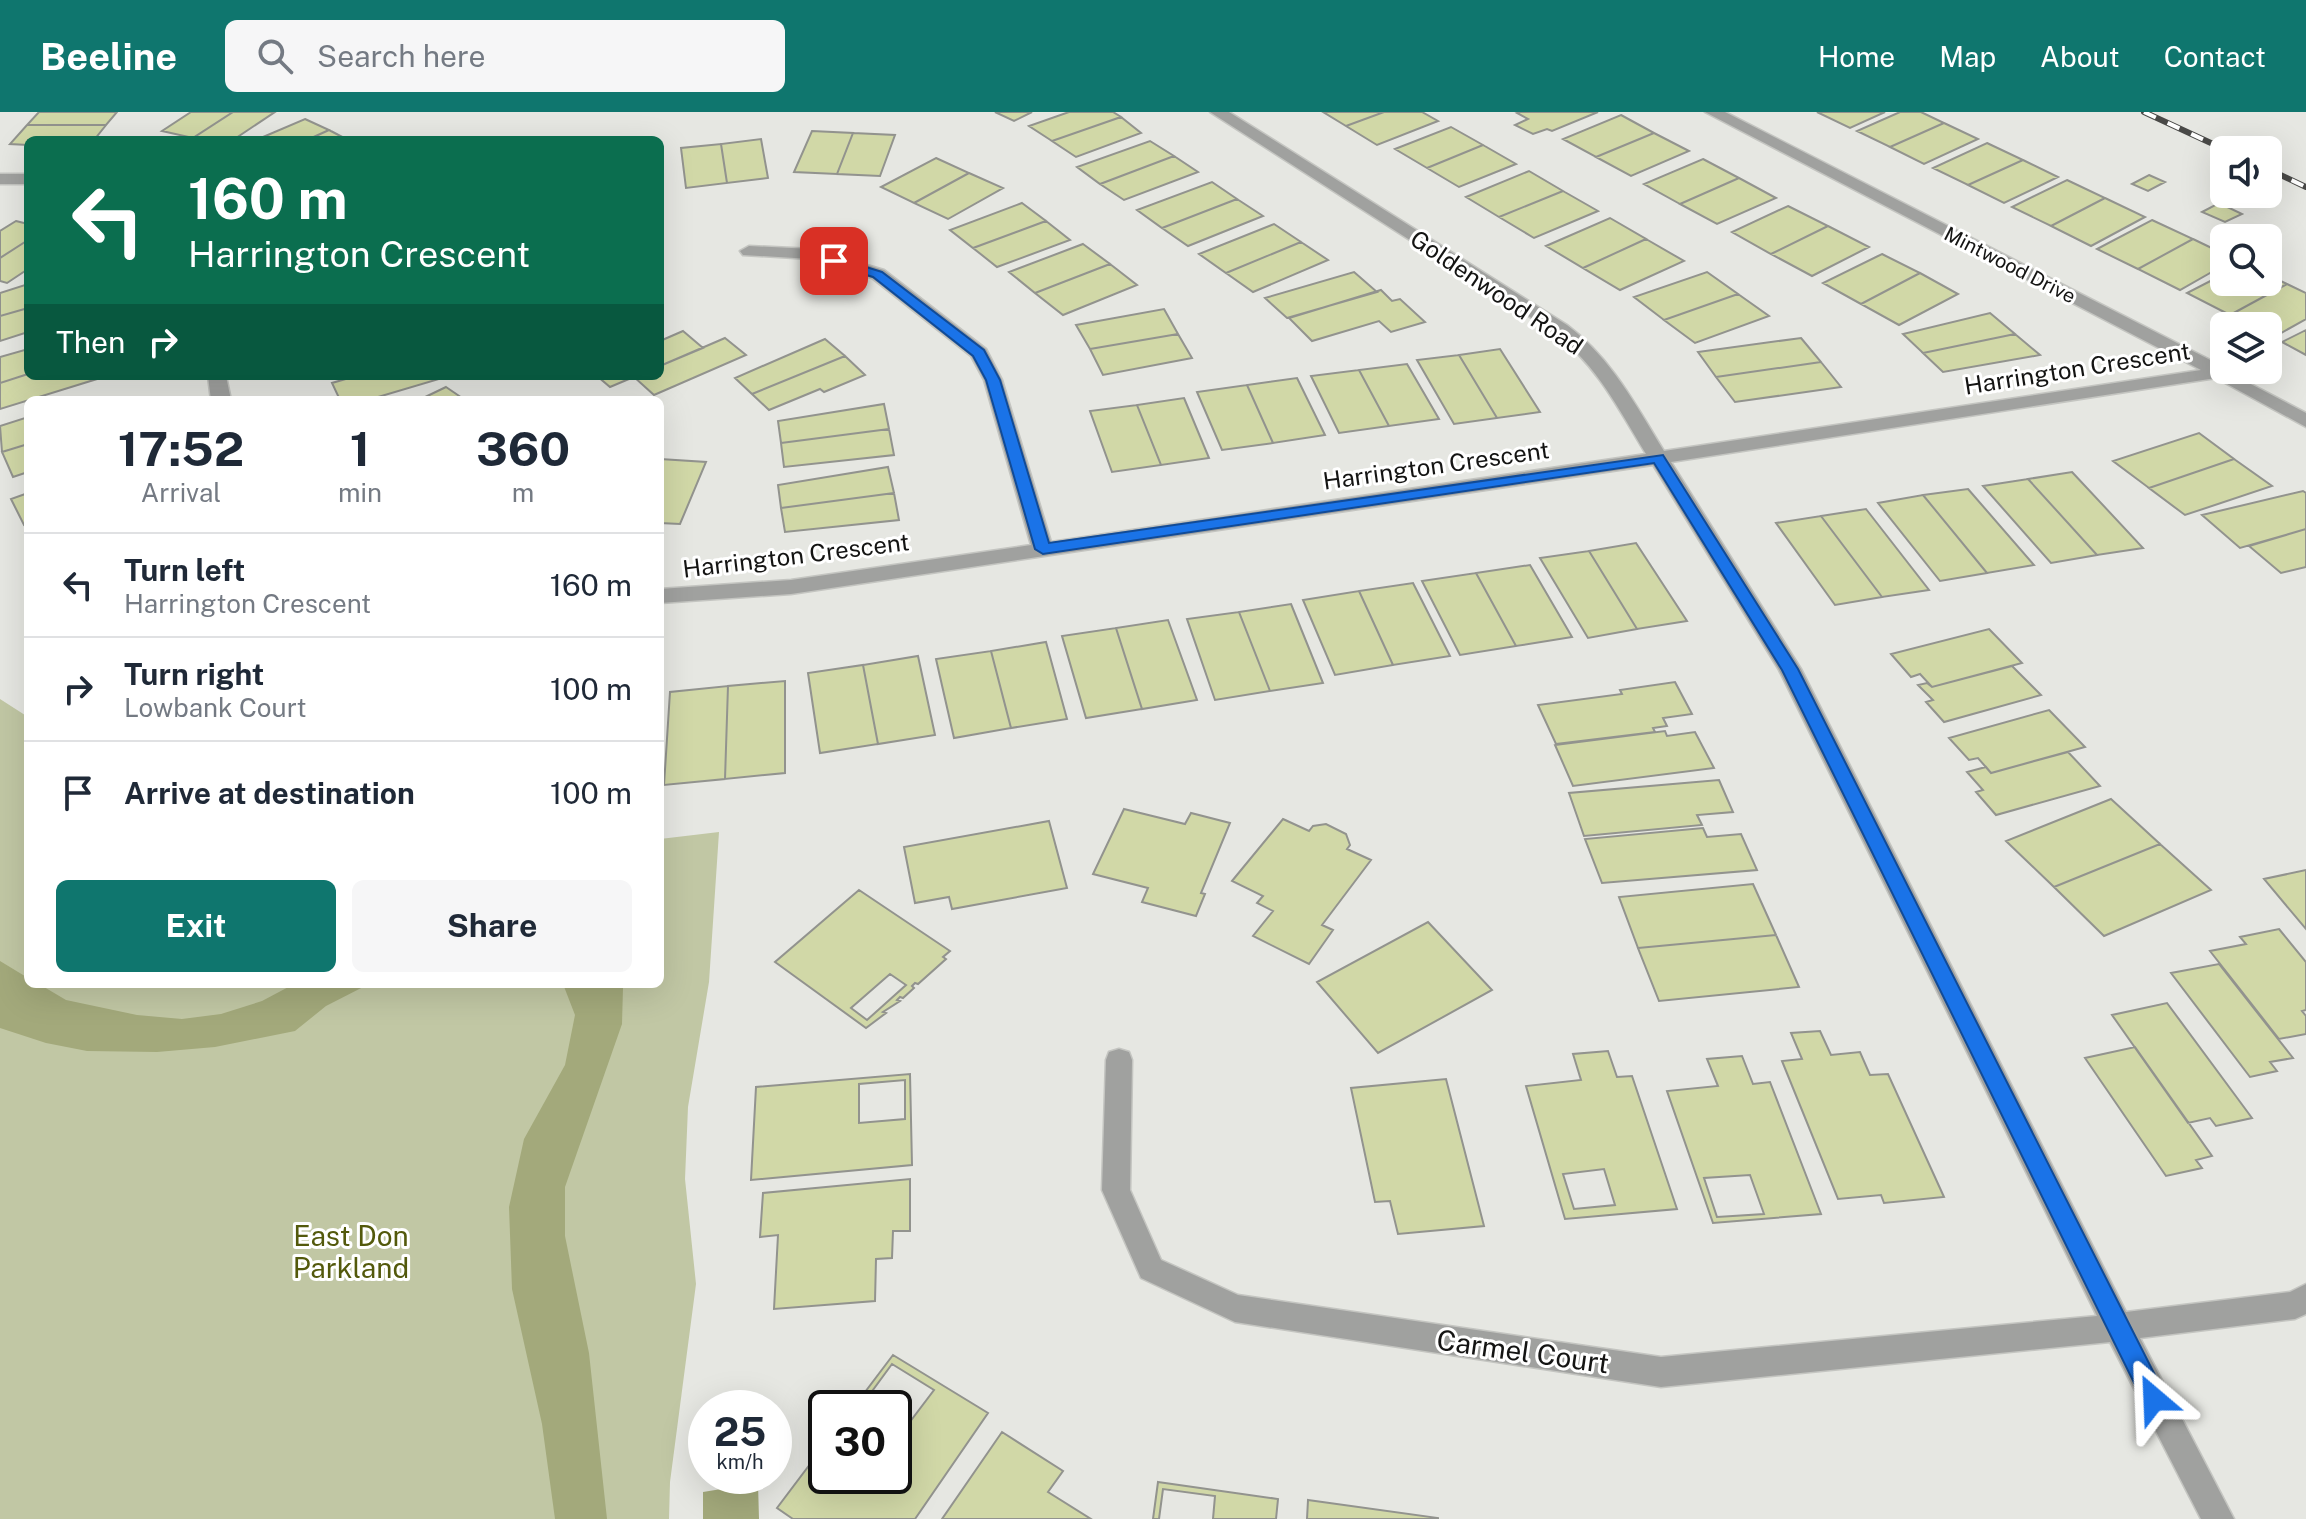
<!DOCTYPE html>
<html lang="en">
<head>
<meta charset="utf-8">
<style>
  :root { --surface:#fff; --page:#f6f6f7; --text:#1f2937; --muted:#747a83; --line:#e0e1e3; --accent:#0f766e }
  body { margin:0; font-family:"Public Sans",sans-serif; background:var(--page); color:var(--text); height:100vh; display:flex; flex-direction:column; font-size:30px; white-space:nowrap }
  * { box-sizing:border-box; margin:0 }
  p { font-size:26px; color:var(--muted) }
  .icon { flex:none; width:44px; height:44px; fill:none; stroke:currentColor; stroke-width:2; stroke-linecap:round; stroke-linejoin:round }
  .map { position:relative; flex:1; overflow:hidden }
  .panel { position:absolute; left:24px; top:284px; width:640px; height:592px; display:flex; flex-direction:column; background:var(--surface); border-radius:12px; box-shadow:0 8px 32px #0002 }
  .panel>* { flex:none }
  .banner { position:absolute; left:24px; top:24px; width:640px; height:244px; border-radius:12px; box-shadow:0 8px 32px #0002; background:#0b6e4f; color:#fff; overflow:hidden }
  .controls { position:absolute; left:2210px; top:24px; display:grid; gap:16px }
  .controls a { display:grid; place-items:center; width:72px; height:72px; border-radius:12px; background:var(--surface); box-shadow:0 8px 32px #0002; font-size:40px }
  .speed { position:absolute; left:688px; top:1278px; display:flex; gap:16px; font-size:40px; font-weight:700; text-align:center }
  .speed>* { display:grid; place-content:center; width:104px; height:104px; border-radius:50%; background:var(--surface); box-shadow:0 8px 32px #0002; line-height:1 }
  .speed small { font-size:20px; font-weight:400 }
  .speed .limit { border:4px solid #111; border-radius:12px; background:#fff; color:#111 }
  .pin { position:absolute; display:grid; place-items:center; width:68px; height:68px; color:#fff; margin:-34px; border-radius:16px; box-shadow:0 4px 12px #0006 }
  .me { position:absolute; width:88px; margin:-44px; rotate:334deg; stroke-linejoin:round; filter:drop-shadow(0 0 6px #0008) }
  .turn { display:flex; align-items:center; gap:28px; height:168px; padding:0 32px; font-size:36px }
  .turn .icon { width:104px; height:104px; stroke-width:2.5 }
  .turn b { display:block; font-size:56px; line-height:68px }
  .then { display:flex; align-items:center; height:76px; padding:0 32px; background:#0003; gap:16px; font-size:30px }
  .eta { display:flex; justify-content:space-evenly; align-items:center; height:136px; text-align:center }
  .eta b { font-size:48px; font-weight:700; line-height:56px }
  .action { display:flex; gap:16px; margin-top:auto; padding:16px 32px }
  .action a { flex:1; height:92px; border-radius:12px; background:var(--accent); color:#fff; font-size:32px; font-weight:700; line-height:92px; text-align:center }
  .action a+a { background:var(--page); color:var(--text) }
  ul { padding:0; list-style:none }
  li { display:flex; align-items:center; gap:24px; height:104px; padding:0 32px; border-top:2px solid var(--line) }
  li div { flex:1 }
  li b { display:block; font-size:30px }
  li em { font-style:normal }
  header { display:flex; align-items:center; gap:48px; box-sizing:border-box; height:112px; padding:0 40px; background:var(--accent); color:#fff }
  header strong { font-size:38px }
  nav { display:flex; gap:44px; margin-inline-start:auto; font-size:28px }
  .search { width:560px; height:72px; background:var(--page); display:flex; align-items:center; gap:20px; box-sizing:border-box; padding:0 28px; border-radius:12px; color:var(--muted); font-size:30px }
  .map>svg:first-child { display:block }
  .green { fill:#c1c7a4 }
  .water { fill:#a3a97b }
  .building { fill:#d1d8a7; stroke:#92938e; stroke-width:2; fill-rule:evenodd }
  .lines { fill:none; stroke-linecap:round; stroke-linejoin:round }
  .minor-casing { stroke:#c4c5c1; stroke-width:3 }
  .minor { fill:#a0a19f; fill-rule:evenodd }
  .rail-casing { stroke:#494947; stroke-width:6 }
  .rail { stroke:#fff; stroke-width:4; stroke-dasharray:13; stroke-linecap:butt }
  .route { fill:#1a73e8; stroke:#114b97; stroke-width:2 }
  .labels { text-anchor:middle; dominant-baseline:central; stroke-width:6; stroke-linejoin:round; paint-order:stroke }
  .far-street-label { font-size:20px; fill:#141413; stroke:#fff }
  .street-label { font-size:24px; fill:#141413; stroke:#fff }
  .near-park-label { font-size:28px; fill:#53590c; stroke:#fff }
  .near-street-label { font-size:28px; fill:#141413; stroke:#fff }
</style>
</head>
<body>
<header>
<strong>Beeline</strong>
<div class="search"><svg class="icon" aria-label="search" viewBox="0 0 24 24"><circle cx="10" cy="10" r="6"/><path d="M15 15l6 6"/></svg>Search here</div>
<nav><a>Home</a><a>Map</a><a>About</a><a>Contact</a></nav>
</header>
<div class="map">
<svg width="2306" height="1407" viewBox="0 0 2306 1407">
  <rect width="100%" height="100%" fill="#e6e7e2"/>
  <!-- green -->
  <path class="green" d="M0 587 28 605V872H660V727L719 720 709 870 688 995 685 1067 696 1172 670 1370 669 1407H0Z"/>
  <!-- water -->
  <path class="water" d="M0 849 28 866V872H39L66 888 137 903 182 907 221 902 262 889 294 872H369L326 894 295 919 215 935 157 940 87 939 46 931 0 916Z
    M563 872H622L623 876 622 912 565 1075V1124L589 1241 607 1407H555L542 1312 512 1177 509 1095 524 1027 565 953 575 903Z
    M758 1371 759 1407H703V1380Z"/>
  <!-- building -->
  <path class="building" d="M39 0H117L106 13H27Z
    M191 0H233L193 26 162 19Z
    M233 0H275L233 28 193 26Z
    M995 0H1032L1014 9Z
    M1069 0H1113L1121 5 1052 29 1029 14Z
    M1323 0H1384L1346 14Z
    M1384 0H1422L1438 9 1377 33 1346 14Z
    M1598 0 1552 19 1547 17 1533 22 1515 13 1528 7 1517 1 1520 0Z
    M1817 0H1885L1850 16Z
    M1900 0H1921L1944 11 1890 35 1857 19Z
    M1621 3 1654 21 1596 45 1563 27Z
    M1121 5 1141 21 1076 45 1052 29Z
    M305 7 329 18 307 28H256Z
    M1944 11 1978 27 1924 52 1890 35Z
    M27 13H106L94 28H28V33L10 32Z
    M1451 15 1483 33 1427 56 1395 37Z
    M329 18 348 28H307Z
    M812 19 853 21 837 62 794 60Z
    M853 21 895 23 880 64 837 62Z
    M1654 21 1689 39 1631 64 1596 45Z
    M761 27 768 66 727 71 721 32Z
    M1150 29 1174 44 1100 72 1077 55Z
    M1987 31 2023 48 1968 73 1933 56Z
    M721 32 727 71 686 76 681 36Z
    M1483 33 1516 52 1459 75 1427 56Z
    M1174 44 1198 60 1124 88 1100 72Z
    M936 46 969 61 914 91 881 75Z
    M1703 47 1739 66 1680 92 1644 72Z
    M2023 48 2058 65 2004 91 1968 73Z
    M1529 59 1563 79 1499 105 1466 85Z
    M969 61 1003 76 948 107 914 91Z
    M2149 63 2165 70 2148 79 2132 72Z
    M1739 66 1776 86 1717 112 1680 92Z
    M2067 68 2105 86 2051 114 2012 95Z
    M1212 70 1237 87 1162 116 1137 98Z
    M1563 79 1598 99 1534 126 1499 105Z
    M2105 86 2145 105 2091 134 2051 114Z
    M1237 87 1263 104 1188 134 1162 116Z
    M1022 91 1046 109 973 136 950 118Z
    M2219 91 2242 102 2225 110 2202 100Z
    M1788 94 1828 114 1771 142 1732 120Z
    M1610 106 1646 127 1583 156 1546 134Z
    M2152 108 2193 127 2138 157 2097 137Z
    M16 109 28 112V128L0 146V119Z
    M1046 109 1070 128 997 155 973 136Z
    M1274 112 1301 130 1226 161 1199 142Z
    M1828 114 1869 135 1812 164 1771 142Z
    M1646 127 1684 149 1620 178 1583 156Z
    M2193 127 2224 142V153L2180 178 2138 157Z
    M28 128V157L7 171 0 169V146Z
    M1301 130 1328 148 1253 180 1226 161Z
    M1083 132 1110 152 1035 181 1009 160Z
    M1882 142 1920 161 1861 192 1823 171Z
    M1110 152 1137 173 1063 203 1035 181Z
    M1354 160 1377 180 1287 206 1265 186Z
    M1707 160 1738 182 1664 208 1634 185Z
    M1920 161 1958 182 1899 213 1861 192Z
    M2224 162V170H2268V163L2287 172 2230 203 2187 181Z
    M28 172V196L0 204V181Z
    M2287 172 2306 181V207L2274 225 2268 222V214H2253L2230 203Z
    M1381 178 1392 189 1400 187 1425 210 1391 220 1379 209 1312 229 1289 206Z
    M1738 182 1769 204 1695 231 1664 208Z
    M28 196V220L0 229V204Z
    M1164 197 1178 222 1090 237 1076 213Z
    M1990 201 2015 222 1923 241 1903 222Z
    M2306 218V243L2282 230Z
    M683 219 703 236 660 254V229Z
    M1178 222 1192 246 1103 263 1090 237Z
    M2015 222 2040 243 1943 260 1923 241Z
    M725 226 746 243 654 283 634 265 660 264V254Z
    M1801 226 1821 250 1716 265 1698 240Z
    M825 227 845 244 752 282 735 266Z
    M28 237V262L0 271V245Z
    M1500 237 1540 300 1497 306 1459 243Z
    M1459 243 1497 306 1454 312 1417 248Z
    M845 244 865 263 824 280 820 277 769 298 752 282Z
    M1821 250 1841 275 1735 290 1716 265Z
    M1407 252 1439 307 1389 314 1359 258Z
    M1359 258 1389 314 1339 321 1311 264Z
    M28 262 96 264 97 267 0 297V271Z
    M356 264H437L439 267 368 288H340L332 271Z
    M597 264H636L610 275Z
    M1297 266 1325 323 1273 331 1247 273Z
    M1247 273 1273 331 1222 338 1197 280Z
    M446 275 465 288H419Z
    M1184 286 1209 346 1161 353 1137 293Z
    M884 292 889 317 781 331 778 309Z
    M1137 293 1161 353 1112 360 1090 299Z
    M28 305V332L2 340 0 314Z
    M889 317 894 343 784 355 781 331Z
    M2199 321 2234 347 2149 376 2113 349Z
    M28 332V360L13 365 2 340Z
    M660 347 706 350 680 412 660 411Z
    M2234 347 2272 374 2185 403 2149 376Z
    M888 355 894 381 781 396 778 373Z
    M2072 360 2143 436 2097 443 2028 367Z
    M2028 367 2097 443 2051 451 1983 374Z
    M1968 377 2034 453 1987 461 1923 383Z
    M2303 379 2306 381V417L2240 436 2202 403Z
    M28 381V411L24 413 11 387Z
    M894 381 899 408 785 420 781 396Z
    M1923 383 1987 461 1940 469 1878 391Z
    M1866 397 1929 478 1882 485 1821 404Z
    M1821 404 1882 485 1835 493 1776 411Z
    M2306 417V455L2281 461 2249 434Z
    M1636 431 1687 509 1637 517 1589 439Z
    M1589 439 1637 517 1588 526 1540 446Z
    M1530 453 1572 525 1516 534 1476 461Z
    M1476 461 1516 534 1460 543 1422 469Z
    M1413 471 1450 544 1393 553 1359 479Z
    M1359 479 1393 553 1335 563 1303 488Z
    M1291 492 1323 571 1270 579 1239 500Z
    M1239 500 1270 579 1215 588 1187 507Z
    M1168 508 1197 588 1142 597 1116 516Z
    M1116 516 1142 597 1086 606 1062 524Z
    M1989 517 2022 551 1932 575 1920 562 1911 565 1891 542Z
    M1046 530 1067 607 1011 616 991 539Z
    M991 539 1011 616 954 626 936 547Z
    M918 544 935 623 878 632 863 553Z
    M863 553 878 632 820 641 808 561Z
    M2012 554 2041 583 1944 610 1926 590 1933 588 1918 573 1927 571 1932 575Z
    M785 569V661L725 667 728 574Z
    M1675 570 1692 602 1663 606 1667 614 1653 616 1655 620 1556 632 1538 593 1622 582 1620 578Z
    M728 574 725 667 664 673 670 580Z
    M2049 598 2085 635 1991 661 1978 646 1969 648 1949 626Z
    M1665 619 1667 624 1695 620 1714 656 1573 674 1555 633Z
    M2068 640 2100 674 1996 703 1976 680 1983 678 1967 660 1986 655 1991 661Z
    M1719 668 1733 700 1697 703 1702 713 1584 724 1569 681Z
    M2111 687 2160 732 2054 775 2006 729Z
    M1124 697 1185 712 1191 701 1230 711 1201 781 1205 782 1196 804 1142 790 1148 776 1093 762Z
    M1283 707 1309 719 1313 714 1326 712 1346 722 1350 733 1347 737 1371 748 1322 813 1333 818 1309 852 1253 824 1273 799 1257 791 1263 784 1232 769Z
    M1049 709 1067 776 952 797 949 785 915 791 904 735Z
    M1703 716 1707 725 1741 722 1757 758 1602 771 1585 727Z
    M2160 732 2211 778 2104 824 2054 775Z
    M2306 758V817L2264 767Z
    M1753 772 1776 823 1638 836 1619 785Z
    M859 778 950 839 943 845 946 847 918 872 915 871 912 874 914 876 903 886 900 885 897 888 900 889 883 900 886 901 866 916 775 850ZM890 862 906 873 867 908 851 896Z
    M1428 810 1492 878 1378 941 1317 870Z
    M2279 817 2306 850V898L2302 899 2306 904V922L2279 927 2210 839 2246 832 2240 825Z
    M1776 823 1799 875 1659 889 1638 836Z
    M2219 852 2293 946 2270 950 2277 959 2250 965 2171 861Z
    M2167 891 2252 1006 2216 1014 2210 1006 2188 1011 2112 903Z
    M1820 919 1831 943 1860 940 1870 963 1888 962 1944 1085 1884 1091 1881 1083 1838 1087 1782 949 1802 947 1791 921Z
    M2135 935 2212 1044 2196 1048 2202 1056 2166 1064 2085 946Z
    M1608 939 1617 965 1632 964 1677 1097 1565 1107 1526 974 1581 968 1573 942ZM1604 1057 1615 1093 1574 1097 1563 1062Z
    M1742 944 1753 972 1770 970 1821 1102 1713 1111 1667 979 1718 974 1707 947ZM1750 1063 1764 1102 1717 1105 1704 1066Z
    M910 962 912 1053 751 1068 756 975ZM905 968V1007L859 1011V972Z
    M1446 967 1484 1114 1398 1122 1390 1089 1375 1090 1351 976Z
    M910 1067V1119H893L892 1146 876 1147 875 1189 774 1197 778 1123 760 1125 763 1081Z
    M893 1243 988 1301 915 1407H793L777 1396 826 1331V1364H894V1313L903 1319 934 1278 892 1252 862 1293 867 1296H853Z
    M1002 1320 1063 1359 1048 1380 1091 1407H942Z
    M1158 1370 1278 1387 1276 1407H1213L1215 1384 1163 1377 1159 1407H1153Z
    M1308 1388 1438 1406V1407H1307Z"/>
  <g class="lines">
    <!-- minor casing -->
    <g class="minor-casing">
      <path id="minor" d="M1210 0H1229L1567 213C1612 247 1635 292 1664 339L2201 258 1705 0H1725L2224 255V258L2306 301V315L2216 266 1671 350 1801 557 2126 1200 2290 1180 2306 1172V1202L2295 1207 2140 1226 2234 1407H2201L2110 1230 1661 1275 1235 1210 1141 1166 1102 1078 1106 948 1109 940 1119 937 1129 940 1132 948 1130 1078 1161 1148 1238 1183 1661 1245 2097 1204 1779 558 1653 353 791 482 660 491V477L791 468 1031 433 984 268 971 244 872 166 811 147 743 143 740 139 749 134 812 137 884 158 986 237 1002 268 1051 430 1646 342C1618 296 1598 255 1555 221Z
        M0 62H28V72H0Z
        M208 264H226L231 288H211Z"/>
    </g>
    <!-- minor -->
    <use href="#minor" class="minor"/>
    <!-- rail casing -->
    <g class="rail-casing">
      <path id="rail" d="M2144 0 2226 38
        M2268 57 2306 75"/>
    </g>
    <!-- rail -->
    <use href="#rail" class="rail"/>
  </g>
  <!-- route -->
  <path class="route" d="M834 145 882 160 984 238 1000 268 1049 431 1663 343 1798 557 2163 1279 2166 1287 2163 1295 2154 1298 2146 1295 1782 558 1654 351 1043 442 1035 437 986 268 973 244 873 165 829 152V146Z"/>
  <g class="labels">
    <!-- far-street labels -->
    <g class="far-street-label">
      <text transform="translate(2010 153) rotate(27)">Mintwood Drive</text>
    </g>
    <!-- street labels -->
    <g class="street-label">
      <text transform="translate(1497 180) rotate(34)">Goldenwood Road</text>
      <text transform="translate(2077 256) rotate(-9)">Harrington Crescent</text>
      <text transform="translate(1436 353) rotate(-8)">Harrington Crescent</text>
      <text transform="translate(796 443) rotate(-7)">Harrington Crescent</text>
    </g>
    <!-- near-park labels -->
    <g class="near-park-label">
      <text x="351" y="1123">East Don<tspan x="351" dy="32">Parkland</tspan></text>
    </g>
    <!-- near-street labels -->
    <g class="near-street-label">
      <text transform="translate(1523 1239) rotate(8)">Carmel Court</text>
    </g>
  </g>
</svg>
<div class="controls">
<a><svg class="icon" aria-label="sound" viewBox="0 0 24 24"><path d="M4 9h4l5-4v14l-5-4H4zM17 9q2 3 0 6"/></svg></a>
<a><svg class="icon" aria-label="search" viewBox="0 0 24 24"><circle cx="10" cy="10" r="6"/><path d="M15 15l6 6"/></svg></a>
<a><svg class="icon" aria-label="layers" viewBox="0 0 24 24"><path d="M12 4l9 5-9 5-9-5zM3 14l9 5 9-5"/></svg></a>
</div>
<div class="speed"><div>25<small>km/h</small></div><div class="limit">30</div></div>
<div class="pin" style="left:834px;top:149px;background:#d93025"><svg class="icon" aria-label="arrive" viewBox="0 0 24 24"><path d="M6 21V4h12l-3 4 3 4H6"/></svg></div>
<svg class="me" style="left:2154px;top:1287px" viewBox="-20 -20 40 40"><path d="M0-17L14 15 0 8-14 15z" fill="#1a73e8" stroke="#fff" stroke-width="4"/></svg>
<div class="banner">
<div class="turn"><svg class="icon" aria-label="left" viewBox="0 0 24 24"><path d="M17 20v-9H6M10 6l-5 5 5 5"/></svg><div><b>160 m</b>Harrington Crescent</div></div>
<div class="then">Then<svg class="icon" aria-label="right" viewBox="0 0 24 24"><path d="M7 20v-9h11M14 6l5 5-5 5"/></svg></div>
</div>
<section class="panel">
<div class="eta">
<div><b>17:52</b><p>Arrival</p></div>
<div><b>1</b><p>min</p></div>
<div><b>360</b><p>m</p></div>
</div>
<ul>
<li><svg class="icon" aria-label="left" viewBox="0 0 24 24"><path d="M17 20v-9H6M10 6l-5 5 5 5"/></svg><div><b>Turn left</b><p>Harrington Crescent</p></div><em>160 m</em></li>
<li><svg class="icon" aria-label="right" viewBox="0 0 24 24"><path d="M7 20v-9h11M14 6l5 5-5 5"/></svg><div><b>Turn right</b><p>Lowbank Court</p></div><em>100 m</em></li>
<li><svg class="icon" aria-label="arrive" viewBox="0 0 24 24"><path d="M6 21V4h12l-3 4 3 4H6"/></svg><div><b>Arrive at destination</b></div><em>100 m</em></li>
</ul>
<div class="action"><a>Exit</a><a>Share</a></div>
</section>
</div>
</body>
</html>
